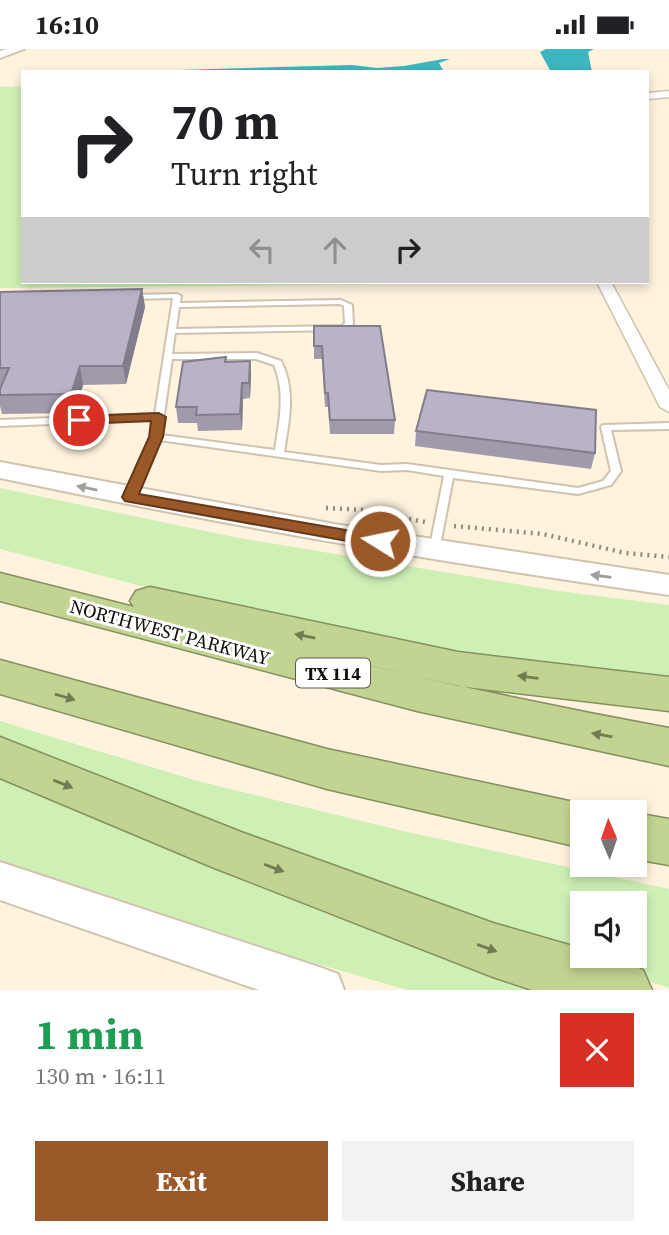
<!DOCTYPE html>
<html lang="en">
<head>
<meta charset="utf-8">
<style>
  :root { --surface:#fff; --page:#f2f2f2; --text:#202124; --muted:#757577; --accent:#9a5727 }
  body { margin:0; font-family:"Source Serif 4",serif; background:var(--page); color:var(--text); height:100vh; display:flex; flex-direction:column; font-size:26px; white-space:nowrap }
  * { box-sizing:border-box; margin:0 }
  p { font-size:23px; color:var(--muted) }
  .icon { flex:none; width:38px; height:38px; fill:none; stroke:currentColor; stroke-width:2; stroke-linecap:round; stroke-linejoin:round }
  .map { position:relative; height:941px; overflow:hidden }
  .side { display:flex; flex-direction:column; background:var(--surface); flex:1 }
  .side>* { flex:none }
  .top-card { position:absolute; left:21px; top:21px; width:628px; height:214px; border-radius:0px; box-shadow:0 4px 10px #0003; background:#fff; color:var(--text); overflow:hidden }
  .needle { width:46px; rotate:358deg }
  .tools { position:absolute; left:570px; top:751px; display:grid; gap:14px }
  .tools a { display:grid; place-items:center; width:77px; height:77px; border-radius:0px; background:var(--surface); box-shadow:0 4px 10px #0003; font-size:35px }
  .pin { position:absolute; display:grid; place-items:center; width:60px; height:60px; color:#fff; margin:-30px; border:4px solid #fff; border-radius:50%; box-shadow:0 2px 7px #0007 }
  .me { position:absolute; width:77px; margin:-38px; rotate:280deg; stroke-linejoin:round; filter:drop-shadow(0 0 5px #0008) }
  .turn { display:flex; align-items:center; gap:24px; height:147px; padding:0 35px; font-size:32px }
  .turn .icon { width:91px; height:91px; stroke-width:2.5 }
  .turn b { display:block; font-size:49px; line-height:60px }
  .lanes { display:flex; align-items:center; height:66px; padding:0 35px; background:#0003; justify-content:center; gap:35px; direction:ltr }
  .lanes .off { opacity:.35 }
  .round { display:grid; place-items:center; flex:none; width:74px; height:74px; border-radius:0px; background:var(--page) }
  .head { display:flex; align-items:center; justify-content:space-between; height:119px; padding:0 35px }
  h1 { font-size:42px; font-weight:700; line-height:52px; color:#1e9e55 }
  .button { display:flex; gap:14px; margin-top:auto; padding:14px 35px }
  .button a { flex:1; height:80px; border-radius:0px; background:var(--accent); color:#fff; font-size:28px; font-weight:700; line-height:80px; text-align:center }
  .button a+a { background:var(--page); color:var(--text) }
  .status { display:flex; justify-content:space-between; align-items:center; height:49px; padding:0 35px; background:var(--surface); direction:ltr }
  .status svg { height:19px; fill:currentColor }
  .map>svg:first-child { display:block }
  .green { fill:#cef0b5; fill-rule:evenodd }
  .water { fill:#3db6bf }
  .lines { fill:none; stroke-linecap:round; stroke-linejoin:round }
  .service-casing { stroke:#cfc3af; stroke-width:4 }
  .minor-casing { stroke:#cfc3af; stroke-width:3 }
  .tertiary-casing { stroke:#cfc3af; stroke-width:4 }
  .secondary-casing { stroke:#cfc3af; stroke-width:4 }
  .motorway-casing { stroke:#858f61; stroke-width:3 }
  .path { stroke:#91897b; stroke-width:4.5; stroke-dasharray:2 5; stroke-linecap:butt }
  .service { fill:#fff; fill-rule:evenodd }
  .minor { fill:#fff; fill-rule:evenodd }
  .tertiary { fill:#fff; fill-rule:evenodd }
  .secondary { fill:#fff; fill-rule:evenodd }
  .motorway { fill:#c2d491; fill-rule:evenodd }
  .wall { fill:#a09aab }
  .shaded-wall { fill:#827d8b }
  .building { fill:#bab3c7; stroke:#827d8b; stroke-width:2 }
  .oneway { fill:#a19f9c }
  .oneway2 { fill:#737b53 }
  .route { fill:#9a5727; stroke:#643919; stroke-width:2 }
  .labels { text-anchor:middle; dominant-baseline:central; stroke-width:6; stroke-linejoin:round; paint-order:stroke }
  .shield { fill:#fff; stroke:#5a5752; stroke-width:2 }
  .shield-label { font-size:18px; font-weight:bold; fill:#130f08 }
  .street-label { font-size:19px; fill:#130f08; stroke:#fff }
</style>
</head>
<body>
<div class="status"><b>16:10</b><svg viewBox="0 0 49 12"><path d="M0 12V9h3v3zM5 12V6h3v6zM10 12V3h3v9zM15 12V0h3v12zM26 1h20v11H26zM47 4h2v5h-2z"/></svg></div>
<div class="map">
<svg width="669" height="941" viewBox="0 0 669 941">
  <rect width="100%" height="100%" fill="#fff3de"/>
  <!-- green -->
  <path class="green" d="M23 37V233H390L391 235 0 239V38Z
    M0 439 239 489 559 542 669 556V633L401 596 206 554 0 500Z
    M0 672 194 731 403 782 669 840V939L371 841 0 692ZM583 854H635V906H583Z
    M0 726 327 865 556 941H407L304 911 0 811Z"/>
  <!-- water -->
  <path class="water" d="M546 0H594L588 3 592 23H551L540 3Z
    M443 10H450L439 14 444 23H112L352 16 377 19 404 17Z"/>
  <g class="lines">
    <!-- service casing -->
    <g class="service-casing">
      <path id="service" d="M177 245 181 247 180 254 341 251 352 256 353 275 344 281 175 284 172 305 257 304 281 312C296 341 289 372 284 403L381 416 407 415 578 439 603 432 611 422 601 378 603 376 669 374V380L611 381 621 422 611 436 578 445 453 429 439 502 434 506 429 502 444 427 407 421 381 422 159 391 135 448 130 451 125 448 151 388 154 371 0 377V371L155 365 173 249 131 250 127 248 131 246ZM340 255 344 257 345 274 342 277 176 280 179 258ZM172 310H256L274 316C286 344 279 373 275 401L161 386Z"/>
    </g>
    <!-- minor casing -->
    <g class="minor-casing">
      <path id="minor" d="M669 42V48L648 50V44Z
        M597 233H611L669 341V363L660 358Z"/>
    </g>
    <!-- tertiary casing -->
    <g class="tertiary-casing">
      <path id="tertiary" d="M7 0H24L0 9V2Z"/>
    </g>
    <!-- secondary casing -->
    <g class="secondary-casing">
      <path id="secondary" d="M0 413 334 475 669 526V546C445 514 222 476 0 429Z
        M0 813 322 919 338 925 344 941H259L0 851Z"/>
    </g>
    <!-- motorway casing -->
    <g class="motorway-casing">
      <path id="motorway" d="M0 524 134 558 130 552 136 542 150 538 458 603 669 628V662L458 637 329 607C442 634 555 658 669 679V717L417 662 0 552Z
        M0 611 327 700 583 755 602 763H583V799L327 740 0 645Z
        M0 688 241 783 493 874 583 900V906C605 906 623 912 643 921L652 941H532L493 928 212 818 0 729Z
        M635 764 669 770V816L635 810Z"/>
    </g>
    <!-- path -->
    <path class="path" d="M326 459 364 461 425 473
      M454 477 543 485 625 504 669 508"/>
    <!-- service -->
    <use href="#service" class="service"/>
    <!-- minor -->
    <use href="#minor" class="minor"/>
    <!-- tertiary -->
    <use href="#tertiary" class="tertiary"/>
    <!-- secondary -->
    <use href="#secondary" class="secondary"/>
    <!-- motorway -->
    <use href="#motorway" class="motorway"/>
  </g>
  <!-- wall -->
  <path class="wall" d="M142 240 145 258 126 335 83 336 75 364 2 365 0 357V243Z
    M314 277 395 371 394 385H330L328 358H325L322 310H314Z
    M226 308V313L250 312 251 327 250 349 243 350 242 381 198 382 197 374H178L176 358Z
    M416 382 595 404 591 420 415 397Z"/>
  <!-- shaded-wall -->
  <path class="shaded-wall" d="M142 240 145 258 126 335 123 317Z
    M250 312 251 327 250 349 249 334Z
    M80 317 83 336 75 364 71 345Z
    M242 334 243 350 242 381 240 365Z"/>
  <!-- building -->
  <path class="building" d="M142 240 123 317H80L71 345 0 346V340L9 319H0V243Z
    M314 277H380L395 371H330L328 344H325L322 297H314Z
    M226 308 225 313 250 312 249 334H242L240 365 196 366 197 358H176L183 313Z
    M427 341 596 361 595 404 416 382Z"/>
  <!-- one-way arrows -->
  <defs><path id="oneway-solid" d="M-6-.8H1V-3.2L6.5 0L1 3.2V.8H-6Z" transform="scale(1.75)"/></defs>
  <g class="oneway">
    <use href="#oneway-solid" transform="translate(87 439) rotate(-168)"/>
    <use href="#oneway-solid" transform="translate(601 527) rotate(-172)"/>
  </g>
  <g class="oneway2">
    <use href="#oneway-solid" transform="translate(305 587) rotate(-168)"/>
    <use href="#oneway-solid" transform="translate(528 628) rotate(-173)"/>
    <use href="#oneway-solid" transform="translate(65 648) rotate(16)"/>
    <use href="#oneway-solid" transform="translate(602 686) rotate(-170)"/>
    <use href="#oneway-solid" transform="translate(63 735) rotate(22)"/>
    <use href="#oneway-solid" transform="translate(274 819) rotate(21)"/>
    <use href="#oneway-solid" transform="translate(487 899) rotate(20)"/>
  </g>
  <!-- route -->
  <path class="route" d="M159 364 166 368 163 388 139 445 380 487 388 492 380 498 125 452 122 448 149 388 151 372 79 375 72 371 79 367Z"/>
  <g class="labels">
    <!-- shield labels -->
    <rect class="shield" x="296" y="609.5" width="74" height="29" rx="5"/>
    <g class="shield-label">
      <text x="333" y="624">TX 114</text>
    </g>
    <!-- street labels -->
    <g class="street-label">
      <text transform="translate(170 583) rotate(15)">NORTHWEST PARKWAY</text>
    </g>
  </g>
</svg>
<div class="tools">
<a><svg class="needle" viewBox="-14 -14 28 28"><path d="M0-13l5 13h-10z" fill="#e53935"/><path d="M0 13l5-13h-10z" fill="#757577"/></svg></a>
<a><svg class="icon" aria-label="sound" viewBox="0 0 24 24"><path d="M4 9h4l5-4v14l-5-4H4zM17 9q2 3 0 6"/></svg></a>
</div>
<div class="pin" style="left:79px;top:371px;background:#d93025"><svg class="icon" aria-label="arrive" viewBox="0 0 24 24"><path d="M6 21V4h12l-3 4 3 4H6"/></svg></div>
<svg class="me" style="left:380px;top:492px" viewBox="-20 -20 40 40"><circle r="17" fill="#9a5727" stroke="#fff" stroke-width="3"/><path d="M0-11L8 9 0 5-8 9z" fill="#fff"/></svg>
<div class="top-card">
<div class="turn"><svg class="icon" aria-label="right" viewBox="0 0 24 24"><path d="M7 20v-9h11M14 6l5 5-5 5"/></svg><div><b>70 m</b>Turn right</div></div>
<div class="lanes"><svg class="icon off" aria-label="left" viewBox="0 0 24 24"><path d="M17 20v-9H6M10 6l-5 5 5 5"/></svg><svg class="icon off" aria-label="ahead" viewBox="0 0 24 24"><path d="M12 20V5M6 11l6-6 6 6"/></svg><svg class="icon" aria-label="right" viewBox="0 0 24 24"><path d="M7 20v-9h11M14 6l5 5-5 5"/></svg></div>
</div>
</div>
<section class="side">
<div class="head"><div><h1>1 min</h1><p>130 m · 16:11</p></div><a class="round" style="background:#d93025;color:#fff"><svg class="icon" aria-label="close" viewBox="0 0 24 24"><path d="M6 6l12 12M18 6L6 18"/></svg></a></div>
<div class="button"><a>Exit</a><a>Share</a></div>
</section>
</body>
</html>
